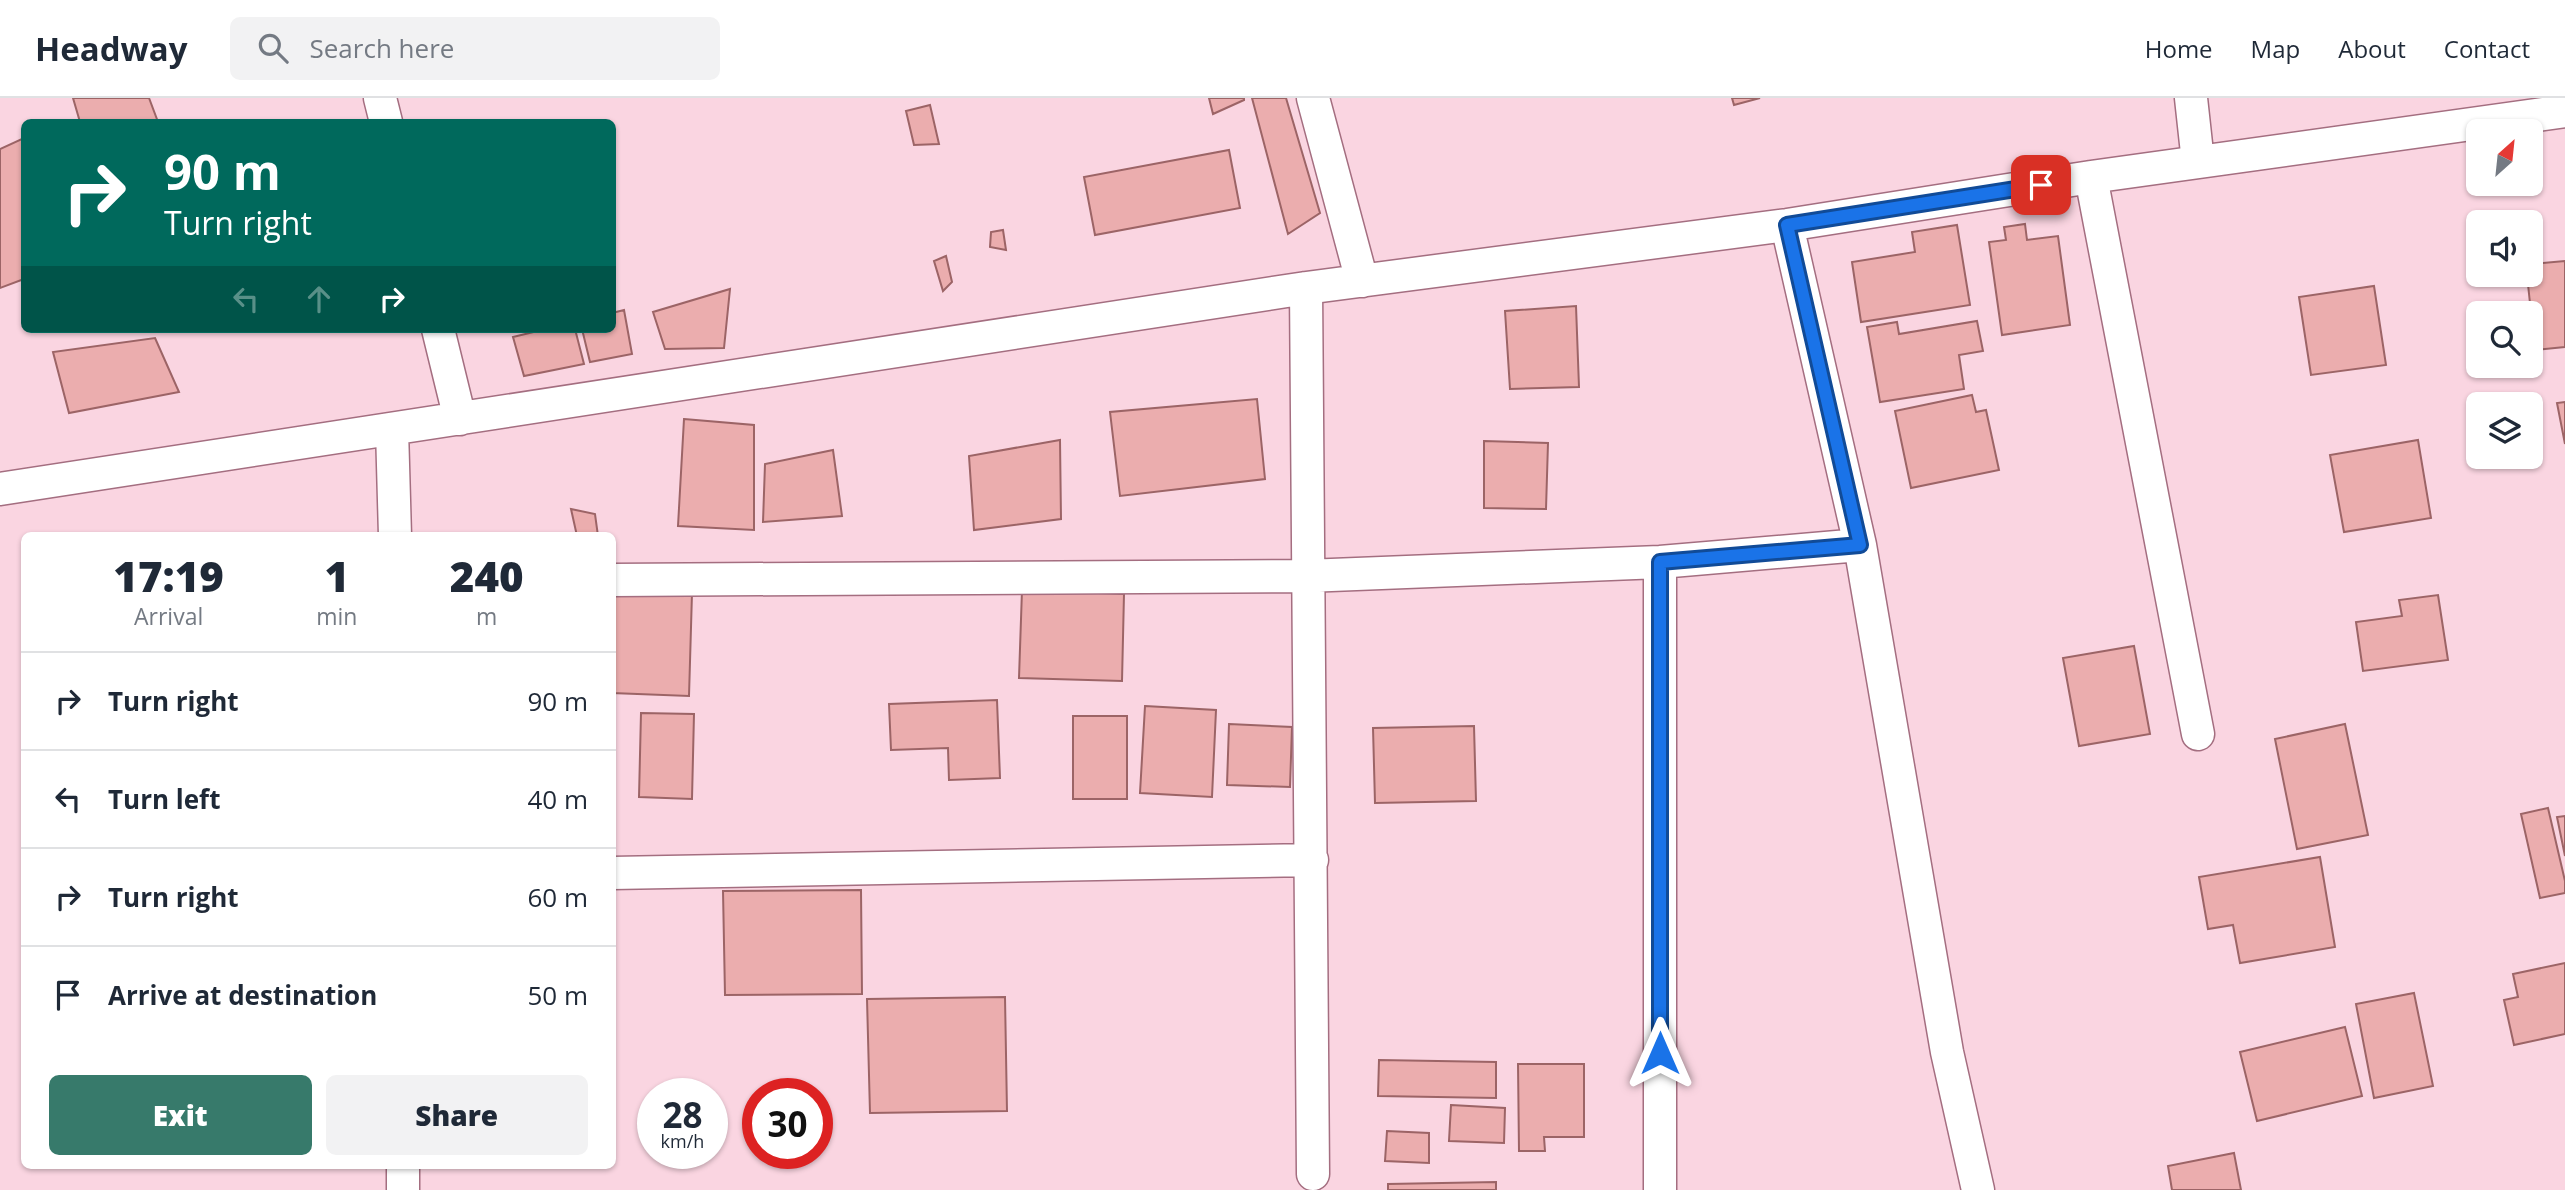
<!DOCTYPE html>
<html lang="en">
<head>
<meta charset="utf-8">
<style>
  :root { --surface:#fff; --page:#f2f2f3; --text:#1f2937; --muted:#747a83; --line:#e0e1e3; --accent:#377a6b }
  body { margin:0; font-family:"Open Sans",sans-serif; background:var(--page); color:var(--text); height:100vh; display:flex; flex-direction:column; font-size:26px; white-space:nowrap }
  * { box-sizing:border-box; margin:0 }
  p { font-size:23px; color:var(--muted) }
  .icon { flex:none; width:38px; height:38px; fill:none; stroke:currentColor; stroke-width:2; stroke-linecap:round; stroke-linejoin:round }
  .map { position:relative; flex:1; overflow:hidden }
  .sheet { position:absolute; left:21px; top:434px; width:595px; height:637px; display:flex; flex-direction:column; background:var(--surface); border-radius:10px; box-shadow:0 2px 5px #0004 }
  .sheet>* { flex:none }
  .top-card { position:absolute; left:21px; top:21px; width:595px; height:214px; border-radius:10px; box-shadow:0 2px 5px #0004; background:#00695c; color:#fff; overflow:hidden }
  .needle { width:46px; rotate:27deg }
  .tools { position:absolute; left:2466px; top:21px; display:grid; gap:14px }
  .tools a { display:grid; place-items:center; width:77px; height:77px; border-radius:10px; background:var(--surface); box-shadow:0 2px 5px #0004; font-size:35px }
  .speed { position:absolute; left:637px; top:980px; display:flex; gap:14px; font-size:35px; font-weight:700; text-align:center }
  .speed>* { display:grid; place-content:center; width:91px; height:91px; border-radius:50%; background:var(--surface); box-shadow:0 2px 5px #0004; line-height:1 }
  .speed small { font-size:18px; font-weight:400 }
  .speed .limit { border:10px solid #d22; background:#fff; color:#111 }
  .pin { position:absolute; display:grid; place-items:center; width:60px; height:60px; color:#fff; margin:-30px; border-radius:14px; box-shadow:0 4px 10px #0006 }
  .me { position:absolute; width:77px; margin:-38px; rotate:0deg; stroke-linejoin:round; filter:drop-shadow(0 0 5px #0008) }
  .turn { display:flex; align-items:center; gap:24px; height:147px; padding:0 28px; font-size:32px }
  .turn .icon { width:91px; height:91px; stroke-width:2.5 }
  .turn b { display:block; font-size:49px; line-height:60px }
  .lanes { display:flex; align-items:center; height:66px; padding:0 28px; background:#0003; justify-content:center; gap:35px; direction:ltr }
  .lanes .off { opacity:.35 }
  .eta { display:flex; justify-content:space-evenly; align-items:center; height:119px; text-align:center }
  .eta b { font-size:42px; font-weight:800; line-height:49px }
  .action { display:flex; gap:14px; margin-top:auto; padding:14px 28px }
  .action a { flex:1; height:80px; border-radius:10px; background:var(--accent); color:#fff; font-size:28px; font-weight:800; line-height:80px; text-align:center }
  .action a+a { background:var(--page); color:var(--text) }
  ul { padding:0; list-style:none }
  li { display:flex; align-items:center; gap:21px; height:98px; padding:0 28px; border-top:2px solid var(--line) }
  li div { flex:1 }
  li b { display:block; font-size:26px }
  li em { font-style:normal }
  header { display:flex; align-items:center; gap:42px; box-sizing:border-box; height:98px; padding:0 35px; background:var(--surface); border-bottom:2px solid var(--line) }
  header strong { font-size:33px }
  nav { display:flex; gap:38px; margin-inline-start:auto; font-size:24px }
  .search { width:490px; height:63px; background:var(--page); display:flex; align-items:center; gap:18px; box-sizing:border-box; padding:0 24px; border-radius:10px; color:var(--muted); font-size:26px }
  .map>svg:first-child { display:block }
  .building { fill:#ebadae; stroke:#9c6466; stroke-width:2 }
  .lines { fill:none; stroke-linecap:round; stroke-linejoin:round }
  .minor-casing { stroke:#a46e80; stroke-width:35 }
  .minor { stroke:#fff; stroke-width:32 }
  .route-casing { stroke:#114b97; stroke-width:18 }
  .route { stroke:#1a73e8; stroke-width:12 }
</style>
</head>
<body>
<header>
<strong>Headway</strong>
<div class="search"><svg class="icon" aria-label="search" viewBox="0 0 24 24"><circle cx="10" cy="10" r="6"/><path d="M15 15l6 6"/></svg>Search here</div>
<nav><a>Home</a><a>Map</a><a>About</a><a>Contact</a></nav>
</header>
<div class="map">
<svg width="2565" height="1092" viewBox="0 0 2565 1092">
  <rect width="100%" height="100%" fill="#fad5e1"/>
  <!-- building -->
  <path class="building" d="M73 0H149L158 24H80Z
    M1209 0H1244V2L1213 16Z
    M1252 0H1286L1320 115 1288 136Z
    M1732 0H1760L1734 7Z
    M930 7 939 46 914 47 906 13Z
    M24 40V181L0 190V51Z
    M1229 52 1240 110 1095 137 1084 79Z
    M2025 126 2027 142 2058 138 2070 227 2002 237 1989 144 2006 142 2004 129Z
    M1957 127 1970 207 1861 224 1852 164 1915 154 1912 134Z
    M1003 132 1006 152 990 149 991 134Z
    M946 158 952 184 943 193 934 163Z
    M2565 163V249L2535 252 2527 177H2530V166Z
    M2374 188 2386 267 2311 277 2299 199Z
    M730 191 724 250 665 251 653 214Z
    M1576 208 1579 289 1510 291 1505 213Z
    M624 212 632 256 590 264 582 231H612V215Z
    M1977 223 1983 253 1959 257 1964 291 1880 304 1867 229 1897 224 1899 236Z
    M546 231H575L584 266 524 278 513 239Z
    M155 240 179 294 69 315 53 254Z
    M1972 297 1976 314 1986 312 1999 372 1911 390 1895 313Z
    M1257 301 1265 381 1120 398 1110 314Z
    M2565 304V346L2557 305Z
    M684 321 754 327V432L678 428Z
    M1060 342 1061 421 974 432 969 358Z
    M2418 342 2431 420 2344 434 2330 357Z
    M1484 343 1548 345 1546 411 1484 410Z
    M833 352 842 418 763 424 765 366Z
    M571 411 595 416 598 438H577Z
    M612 492 692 495 689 598 612 595Z
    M1022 492 1124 496 1122 583 1019 580Z
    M2438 497 2448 562 2363 573 2356 524 2402 518 2399 502Z
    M2134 548 2150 636 2079 648 2063 560Z
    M997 602 1000 680 949 682 948 650 891 652 889 606Z
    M1145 608 1216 612 1212 699 1140 695Z
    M641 615 694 616 692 701 639 699Z
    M1073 618H1127V701H1073Z
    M1229 626 1292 629 1290 689 1227 687Z
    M2345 626 2368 737 2297 751 2275 641Z
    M1474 628 1476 703 1375 705 1373 630Z
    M2548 710 2565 783V795L2540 800 2521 716Z
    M2565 718V758L2557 719Z
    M2320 759 2335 849 2240 865 2233 827 2208 831 2199 779Z
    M861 792 862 896 725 897 723 793Z
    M2565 865V936L2514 947 2504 902 2518 899 2513 876Z
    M2414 895 2433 988 2374 1000 2356 906Z
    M1005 899 1007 1013 870 1015 867 901Z
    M2345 929 2362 998 2257 1023 2240 954Z
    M1379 962 1496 964V1000L1378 998Z
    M1518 966H1584V1039H1544L1545 1053H1519Z
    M1451 1007 1505 1010 1504 1045 1449 1043Z
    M1387 1033 1429 1035V1065L1385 1063Z
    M2234 1055 2241 1092H2172L2168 1068Z
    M1496 1084V1092H1388V1086Z"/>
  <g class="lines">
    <!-- minor casing -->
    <g class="minor-casing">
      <path id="minor" d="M380 0 386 24
        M1313 0 1362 183
        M2191 0 2198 64
        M2091 79 2198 636
        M1787 127 1860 447 1947 954 1978 1092
        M1306 190C1306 486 1312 781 1313 1076
        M438 231 460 321
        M392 331 395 438
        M0 391 1306 190 1787 127 2091 79 2565 13
        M612 482 1306 478 1660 464 1860 447
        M612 775 1312 762
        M403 1068V1092
        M1660 1092V464"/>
    </g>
    <!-- minor -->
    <use href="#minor" class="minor"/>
  </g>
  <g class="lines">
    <!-- route casing -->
    <g class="route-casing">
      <path id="route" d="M1660 955V464L1860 447 1787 127 2041 87"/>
    </g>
    <!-- route -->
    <use href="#route" class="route"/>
  </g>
</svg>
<div class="tools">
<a><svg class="needle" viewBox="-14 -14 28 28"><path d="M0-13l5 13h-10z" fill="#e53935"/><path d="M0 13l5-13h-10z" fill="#747a83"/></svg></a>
<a><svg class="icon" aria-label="sound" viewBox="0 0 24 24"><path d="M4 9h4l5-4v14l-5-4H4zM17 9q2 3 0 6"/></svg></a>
<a><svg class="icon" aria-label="search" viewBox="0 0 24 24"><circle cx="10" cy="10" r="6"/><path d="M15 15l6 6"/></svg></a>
<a><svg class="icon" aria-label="layers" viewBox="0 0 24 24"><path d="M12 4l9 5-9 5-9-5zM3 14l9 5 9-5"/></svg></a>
</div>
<div class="speed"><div>28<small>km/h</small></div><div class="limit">30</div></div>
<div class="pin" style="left:2041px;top:87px;background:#d93025"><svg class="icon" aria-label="arrive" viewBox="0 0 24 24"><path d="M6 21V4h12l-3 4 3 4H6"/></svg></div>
<svg class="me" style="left:1660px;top:955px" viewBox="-20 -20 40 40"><path d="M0-17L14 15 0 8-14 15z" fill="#1a73e8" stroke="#fff" stroke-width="4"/></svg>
<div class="top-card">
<div class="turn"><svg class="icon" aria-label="right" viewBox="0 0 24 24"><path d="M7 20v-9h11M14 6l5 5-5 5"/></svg><div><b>90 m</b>Turn right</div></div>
<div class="lanes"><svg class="icon off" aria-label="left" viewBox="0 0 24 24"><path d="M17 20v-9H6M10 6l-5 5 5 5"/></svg><svg class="icon off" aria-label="ahead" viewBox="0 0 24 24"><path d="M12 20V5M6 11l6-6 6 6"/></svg><svg class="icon" aria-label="right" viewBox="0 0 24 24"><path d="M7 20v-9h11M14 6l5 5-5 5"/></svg></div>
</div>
<section class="sheet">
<div class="eta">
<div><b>17:19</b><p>Arrival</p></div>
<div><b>1</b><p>min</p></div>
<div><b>240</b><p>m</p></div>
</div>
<ul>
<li><svg class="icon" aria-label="right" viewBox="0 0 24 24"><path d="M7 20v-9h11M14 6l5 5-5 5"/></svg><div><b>Turn right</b></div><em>90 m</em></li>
<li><svg class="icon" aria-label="left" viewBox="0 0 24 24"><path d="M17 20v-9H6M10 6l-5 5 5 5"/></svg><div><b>Turn left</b></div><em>40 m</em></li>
<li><svg class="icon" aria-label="right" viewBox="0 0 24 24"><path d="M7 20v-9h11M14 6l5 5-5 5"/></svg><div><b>Turn right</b></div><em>60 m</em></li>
<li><svg class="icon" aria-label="arrive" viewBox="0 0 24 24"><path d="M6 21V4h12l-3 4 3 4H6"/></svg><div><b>Arrive at destination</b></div><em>50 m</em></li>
</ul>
<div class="action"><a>Exit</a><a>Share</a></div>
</section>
</div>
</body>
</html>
